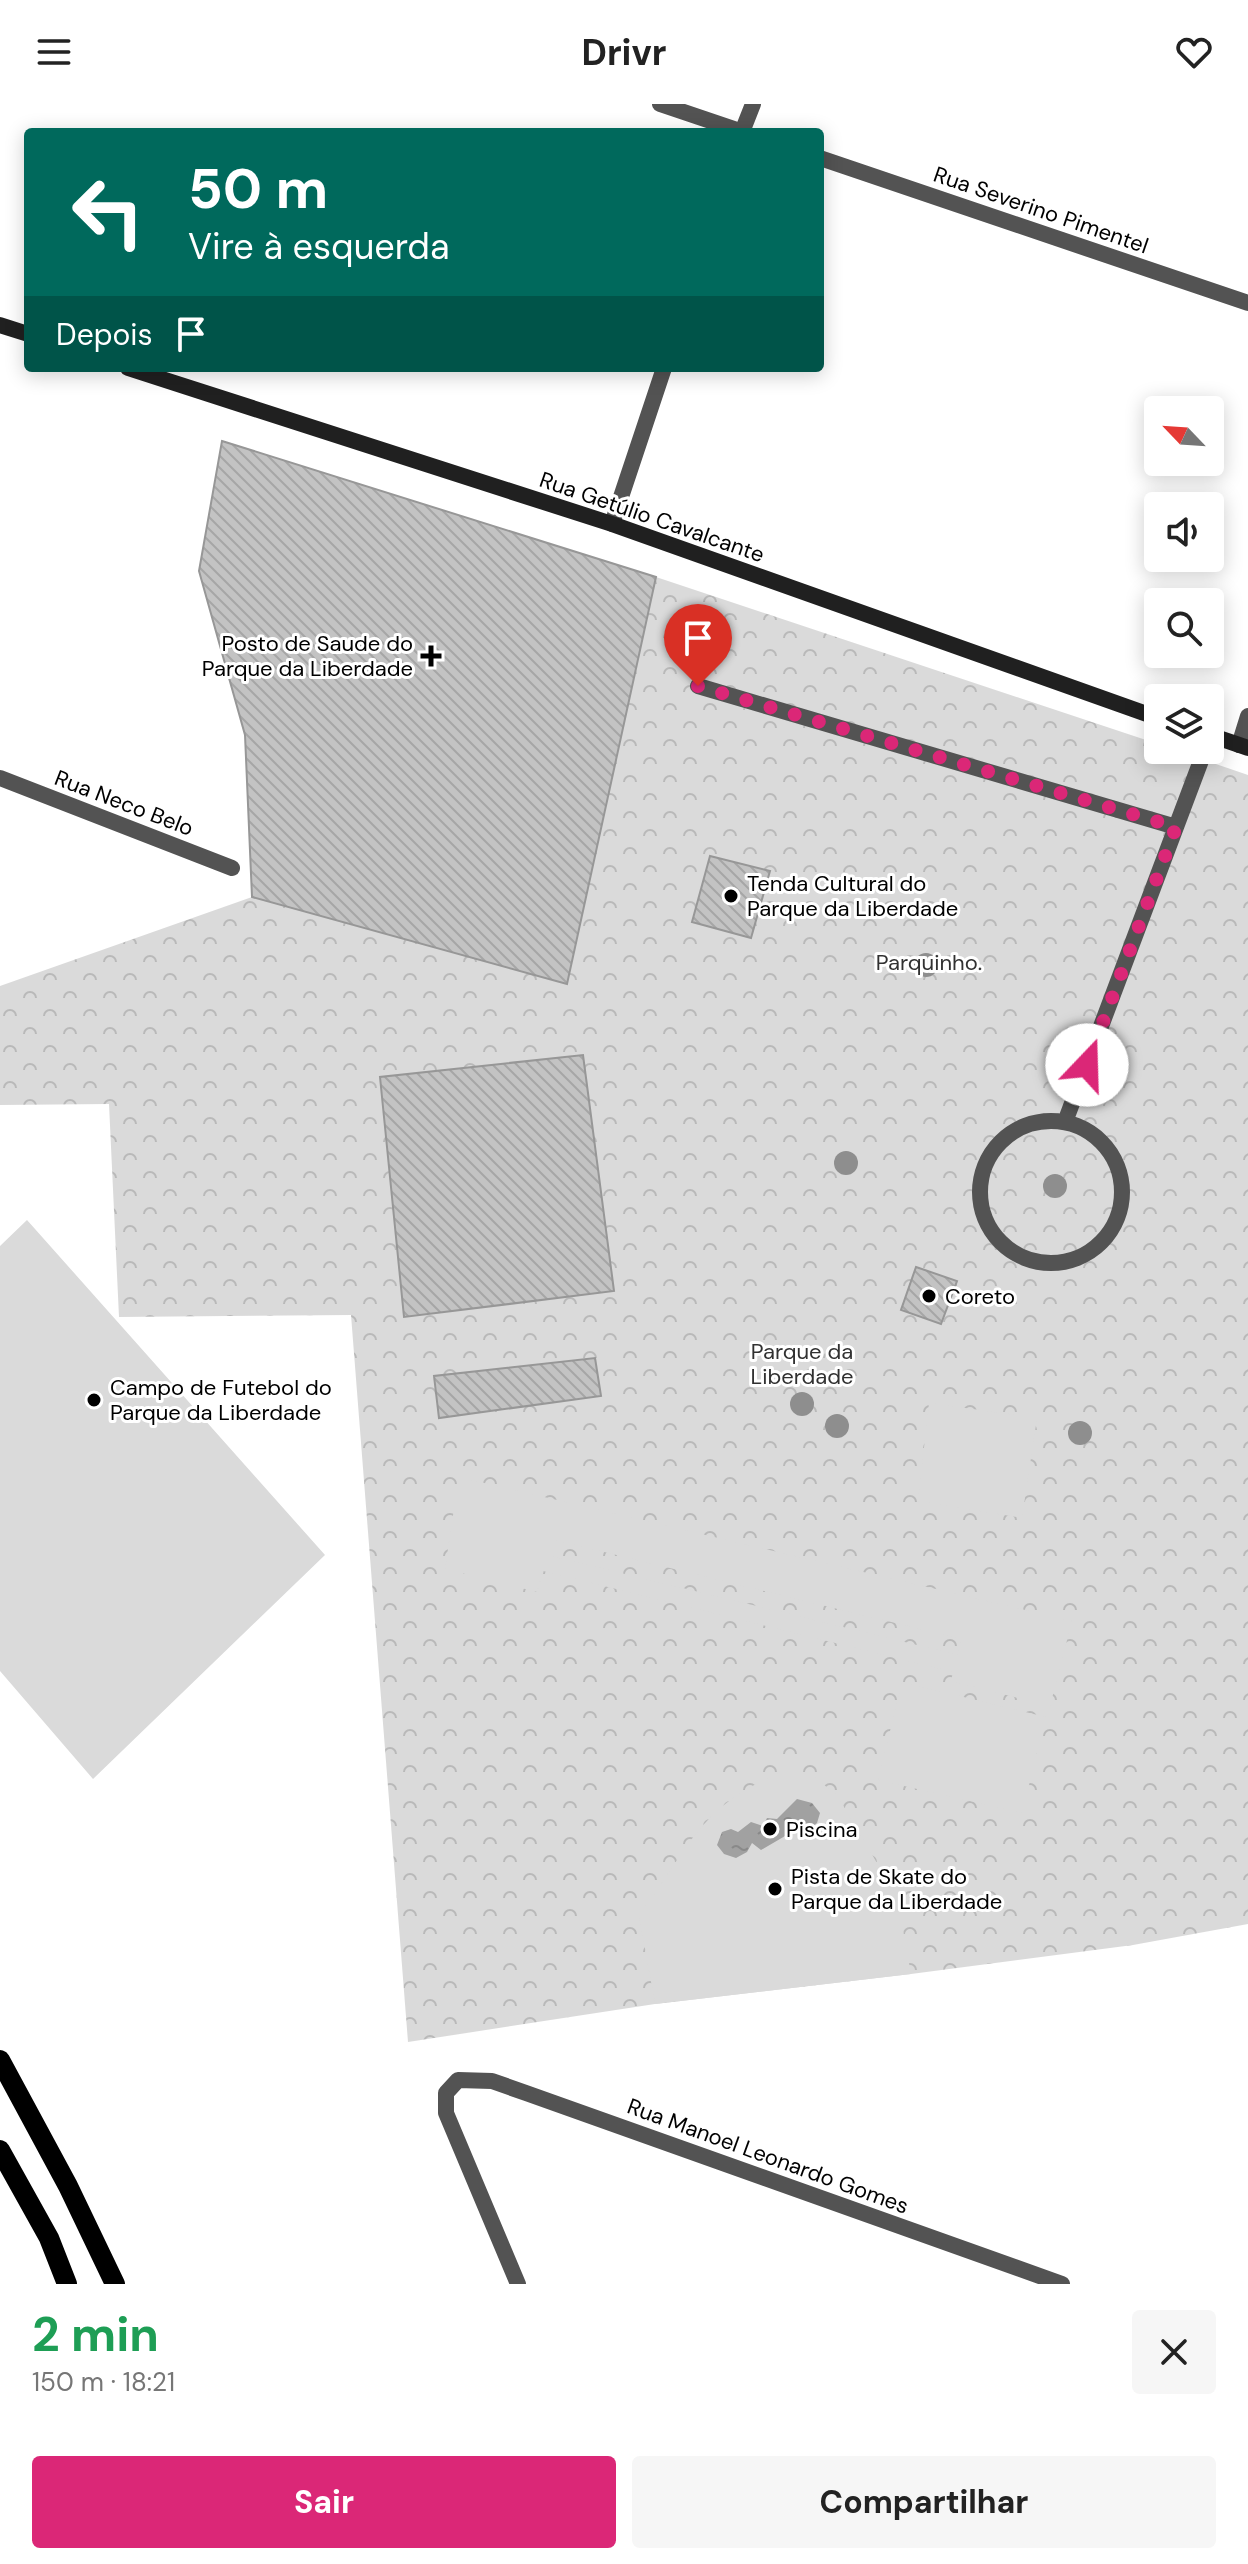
<!DOCTYPE html>
<html lang="pt">
<head>
<meta charset="utf-8">
<style>
  :root { --surface:#fff; --page:#f6f6f6; --text:#222; --muted:#767676; --accent:#db2777 }
  body { margin:0; font-family:"DM Sans",sans-serif; background:var(--page); color:var(--text); height:100vh; display:flex; flex-direction:column; font-size:30px; white-space:nowrap }
  * { box-sizing:border-box; margin:0 }
  p { font-size:26px; color:var(--muted) }
  .icon { flex:none; width:44px; height:44px; fill:none; stroke:currentColor; stroke-width:2; stroke-linecap:round; stroke-linejoin:round }
  .map { position:relative; height:2180px; overflow:hidden }
  .sheet { display:flex; flex-direction:column; background:var(--surface); flex:1 }
  .sheet>* { flex:none }
  .top-card { position:absolute; left:24px; top:24px; width:800px; height:244px; border-radius:8px; box-shadow:0 4px 20px #0003; background:#00695c; color:#fff; overflow:hidden }
  .needle { width:52px; rotate:295deg }
  .controls { position:absolute; left:1144px; top:292px; display:grid; gap:16px }
  .controls a { display:grid; place-items:center; width:80px; height:80px; border-radius:8px; background:var(--surface); box-shadow:0 4px 20px #0003; font-size:40px }
  .pin { position:absolute; display:grid; place-items:center; width:68px; height:68px; color:#fff; margin:-82px -34px; border-radius:50% 50% 50% 0; rotate:-45deg; box-shadow:0 0 8px #0007 }
  .pin .icon { rotate:45deg }
  .me { position:absolute; width:88px; margin:-44px; rotate:21deg; stroke-linejoin:round; filter:drop-shadow(0 0 6px #0008) }
  .turn { display:flex; align-items:center; gap:28px; height:168px; padding:0 32px; font-size:36px }
  .turn .icon { width:104px; height:104px; stroke-width:2.5 }
  .turn b { display:block; font-size:56px; line-height:68px }
  .then { display:flex; align-items:center; height:76px; padding:0 32px; background:#0003; gap:16px; font-size:30px }
  .round { display:grid; place-items:center; flex:none; width:84px; height:84px; border-radius:8px; background:var(--page) }
  .head { display:flex; align-items:center; justify-content:space-between; height:136px; padding:0 32px }
  h1 { font-size:48px; font-weight:700; line-height:60px; color:#1e9e55 }
  .button { display:flex; gap:16px; margin-top:auto; padding:16px 32px }
  .button a { flex:1; height:92px; border-radius:8px; background:var(--accent); color:#fff; font-size:32px; font-weight:700; line-height:92px; text-align:center }
  .button a+a { background:var(--page); color:var(--text) }
  header { display:flex; justify-content:space-between; align-items:center; height:104px; padding:0 32px; background:var(--surface); font-size:36px; font-weight:700 }
  .map>svg:first-child { display:block }
  .forest { fill:url(#forest-crowns) }
  .pitch { fill:#dadada; fill-rule:evenodd }
  .water { fill:url(#water-ripples) }
  .building { fill:url(#building-back-hatch); stroke:#979797; stroke-width:2 }
  .lines { fill:none; stroke-linecap:round; stroke-linejoin:round }
  .lane { stroke:#535353; stroke-width:16 }
  .street { stroke:#535353; stroke-width:16 }
  .secondary { stroke:#202020; stroke-width:16 }
  .primary { stroke:#000; stroke-width:20 }
  .tree { fill:#8e8e8e }
  .route { stroke:#db2777; stroke-width:14; stroke-dasharray:0 25.2 }
  .poi-dot { fill:#000; stroke:#fff; stroke-width:3 }
  .labels { text-anchor:middle; dominant-baseline:central; stroke-width:6; stroke-linejoin:round; paint-order:stroke }
  .street-label { font-size:22px; fill:#000; stroke:#fff }
  .poi-label { font-size:22px; fill:#000; stroke:#fff; text-anchor:start }
  .park-label { font-size:22px; fill:#313131; stroke:#fff }
</style>
</head>
<body>
<header><svg class="icon" aria-label="menu" viewBox="0 0 24 24"><path d="M4 6h16M4 12h16M4 18h16"/></svg>Drivr<svg class="icon" aria-label="heart" viewBox="0 0 24 24"><path d="M12 20l-8-8c-3-5 5-10 8-4 3-6 11-1 8 4z"/></svg></header>
<div class="map">
<svg width="1248" height="2180" viewBox="0 0 1248 2180">
  <defs>
    <pattern id="forest-crowns" width="20" height="18" patternUnits="userSpaceOnUse" patternTransform="scale(2)"><rect width="20" height="18" fill="#dadada"/><path d="M2 6a3 3 0 1 1 6 0M12 15a3 3 0 1 1 6 0" fill="none" stroke="#b9b9b9"/></pattern>
    <pattern id="water-ripples" width="26" height="14" patternUnits="userSpaceOnUse" patternTransform="scale(2)"><rect width="26" height="14" fill="#a1a1a1"/><path d="M2 4q2-2 4 0t4 0M15 11q2-2 4 0t4 0" fill="none" stroke="#898989"/></pattern>
    <pattern id="building-back-hatch" width="6" height="6" patternUnits="userSpaceOnUse" patternTransform="scale(2)"><rect width="6" height="6" fill="#c3c3c3"/><path d="M-1 5l2 2M0 0l6 6M5-1l2 2" fill="none" stroke="#a6a6a6"/></pattern>
  </defs>
  <rect width="100%" height="100%" fill="#fff"/>
  <!-- forest -->
  <path class="forest" d="M656 473 1158 640V646H1175L1248 671V1820L1133 1841 911 1870 655 1900 408 1938 351 1211 119 1213 109 1000 0 1001V882L252 793 567 879Z"/>
  <!-- pitch -->
  <path class="pitch" d="M27 1116 325 1451 93 1675 0 1567V1142Z
    M929 1299 1037 1314 1022 1414 918 1397Z
    M463 1374 1072 1517 1050 1602 951 1577 953 1568 543 1467 537 1488 445 1465 453 1411ZM551 1435 961 1535 958 1551 547 1451Z
    M902 1578 1046 1613 1022 1709 878 1676Z
    M780 1669H799L814 1673 837 1691 897 1793 911 1870 655 1900 639 1811C689 1746 698 1702 780 1669Z"/>
  <!-- water -->
  <path class="water" d="M797 1695 812 1699 820 1709 817 1719 805 1729 797 1725 761 1746 752 1739 747 1748 736 1754 724 1750 717 1741 722 1728 731 1725 738 1728 751 1718 763 1722 767 1714 777 1715Z"/>
  <!-- building -->
  <path class="building" d="M222 337 656 473 567 880 252 793 245 631 199 467Z
    M710 752 770 767 751 834 692 818Z
    M583 951 614 1187 404 1213 380 973Z
    M916 1163 957 1177 941 1220 901 1206Z
    M595 1254 601 1292 439 1314 434 1272Z"/>
  <g class="lines">
    <!-- lane -->
    <path class="lane" d="M698 582 1176 723
      M980 1088a71 71 0 1 1 142 0a71 71 0 1 1-142 0Z
      M1065 1018 1205 646"/>
    <!-- street -->
    <path class="street" d="M660 0 743 28
      M742 28 753 0
      M820 54 1248 199
      M612 420 664 264
      M1239 641 1248 612
      M0 674 232 764
      M518 2180 446 2009V1989L458 1976 492 1977 526 1989 1062 2180"/>
    <!-- secondary -->
    <path class="secondary" d="M0 221 28 230
      M128 264 612 420 1158 614
      M1210 631 1248 644"/>
    <!-- primary -->
    <path class="primary" d="M0 1956 68 2082 115 2180
      M0 2046 49 2134 67 2180"/>
  </g>
  <!-- trees -->
  <g class="tree">
    <circle cx="926" cy="861" r="12"/>
    <circle cx="846" cy="1059" r="12"/>
    <circle cx="1055" cy="1082" r="12"/>
    <circle cx="802" cy="1300" r="12"/>
    <circle cx="837" cy="1322" r="12"/>
    <circle cx="1080" cy="1329" r="12"/>
  </g>
  <g class="lines">
    <!-- route -->
    <path class="route" d="M698 582 1176 723 1087 961"/>
  </g>
  <!-- markers -->
  <g class="poi-dot">
    <path d="M427 540h8v8h8v8h-8v8h-8v-8h-8v-8h8z"/>
    <circle cx="731" cy="792" r="8"/>
    <circle cx="929" cy="1192" r="8"/>
    <circle cx="94" cy="1296" r="8"/>
    <circle cx="770" cy="1725" r="8"/>
    <circle cx="775" cy="1785" r="8"/>
  </g>
  <g class="labels">
    <!-- street labels -->
    <g class="street-label">
      <text transform="translate(1041 106) rotate(19)">Rua Severino Pimentel</text>
      <text transform="translate(652 413) rotate(19)">Rua Getúlio Cavalcante</text>
      <text transform="translate(124 699) rotate(21)">Rua Neco Belo</text>
      <text transform="translate(768 2052) rotate(20)">Rua Manoel Leonardo Gomes</text>
    </g>
    <!-- poi labels -->
    <g class="poi-label">
      <text x="413" y="539" text-anchor="end">Posto de Saude do<tspan x="413" dy="25">Parque da Liberdade</tspan></text>
      <text x="747" y="779">Tenda Cultural do<tspan x="747" dy="25">Parque da Liberdade</tspan></text>
      <text x="945" y="1192">Coreto</text>
      <text x="110" y="1283">Campo de Futebol do<tspan x="110" dy="25">Parque da Liberdade</tspan></text>
      <text x="786" y="1725">Piscina</text>
      <text x="791" y="1772">Pista de Skate do<tspan x="791" dy="25">Parque da Liberdade</tspan></text>
    </g>
    <!-- park labels -->
    <g class="park-label">
      <text x="929" y="858">Parquinho.</text>
      <text x="802" y="1247">Parque da<tspan x="802" dy="25">Liberdade</tspan></text>
    </g>
  </g>
</svg>
<div class="controls">
<a><svg class="needle" viewBox="-14 -14 28 28"><path d="M0-13l5 13h-10z" fill="#e53935"/><path d="M0 13l5-13h-10z" fill="#767676"/></svg></a>
<a><svg class="icon" aria-label="sound" viewBox="0 0 24 24"><path d="M4 9h4l5-4v14l-5-4H4zM17 9q2 3 0 6"/></svg></a>
<a><svg class="icon" aria-label="search" viewBox="0 0 24 24"><circle cx="10" cy="10" r="6"/><path d="M15 15l6 6"/></svg></a>
<a><svg class="icon" aria-label="layers" viewBox="0 0 24 24"><path d="M12 4l9 5-9 5-9-5zM3 14l9 5 9-5"/></svg></a>
</div>
<div class="pin" style="left:698px;top:582px;background:#d93025"><svg class="icon" aria-label="arrive" viewBox="0 0 24 24"><path d="M6 21V4h12l-3 4 3 4H6"/></svg></div>
<svg class="me" style="left:1087px;top:961px" viewBox="-20 -20 40 40"><circle r="19" fill="#fff"/><path d="M0-13L10 11 0 6-10 11z" fill="#db2777"/></svg>
<div class="top-card">
<div class="turn"><svg class="icon" aria-label="left" viewBox="0 0 24 24"><path d="M17 20v-9H6M10 6l-5 5 5 5"/></svg><div><b>50 m</b>Vire à esquerda</div></div>
<div class="then">Depois<svg class="icon" aria-label="arrive" viewBox="0 0 24 24"><path d="M6 21V4h12l-3 4 3 4H6"/></svg></div>
</div>
</div>
<section class="sheet">
<div class="head"><div><h1>2 min</h1><p>150 m · 18:21</p></div><a class="round"><svg class="icon" aria-label="close" viewBox="0 0 24 24"><path d="M6 6l12 12M18 6L6 18"/></svg></a></div>
<div class="button"><a>Sair</a><a>Compartilhar</a></div>
</section>
</body>
</html>
